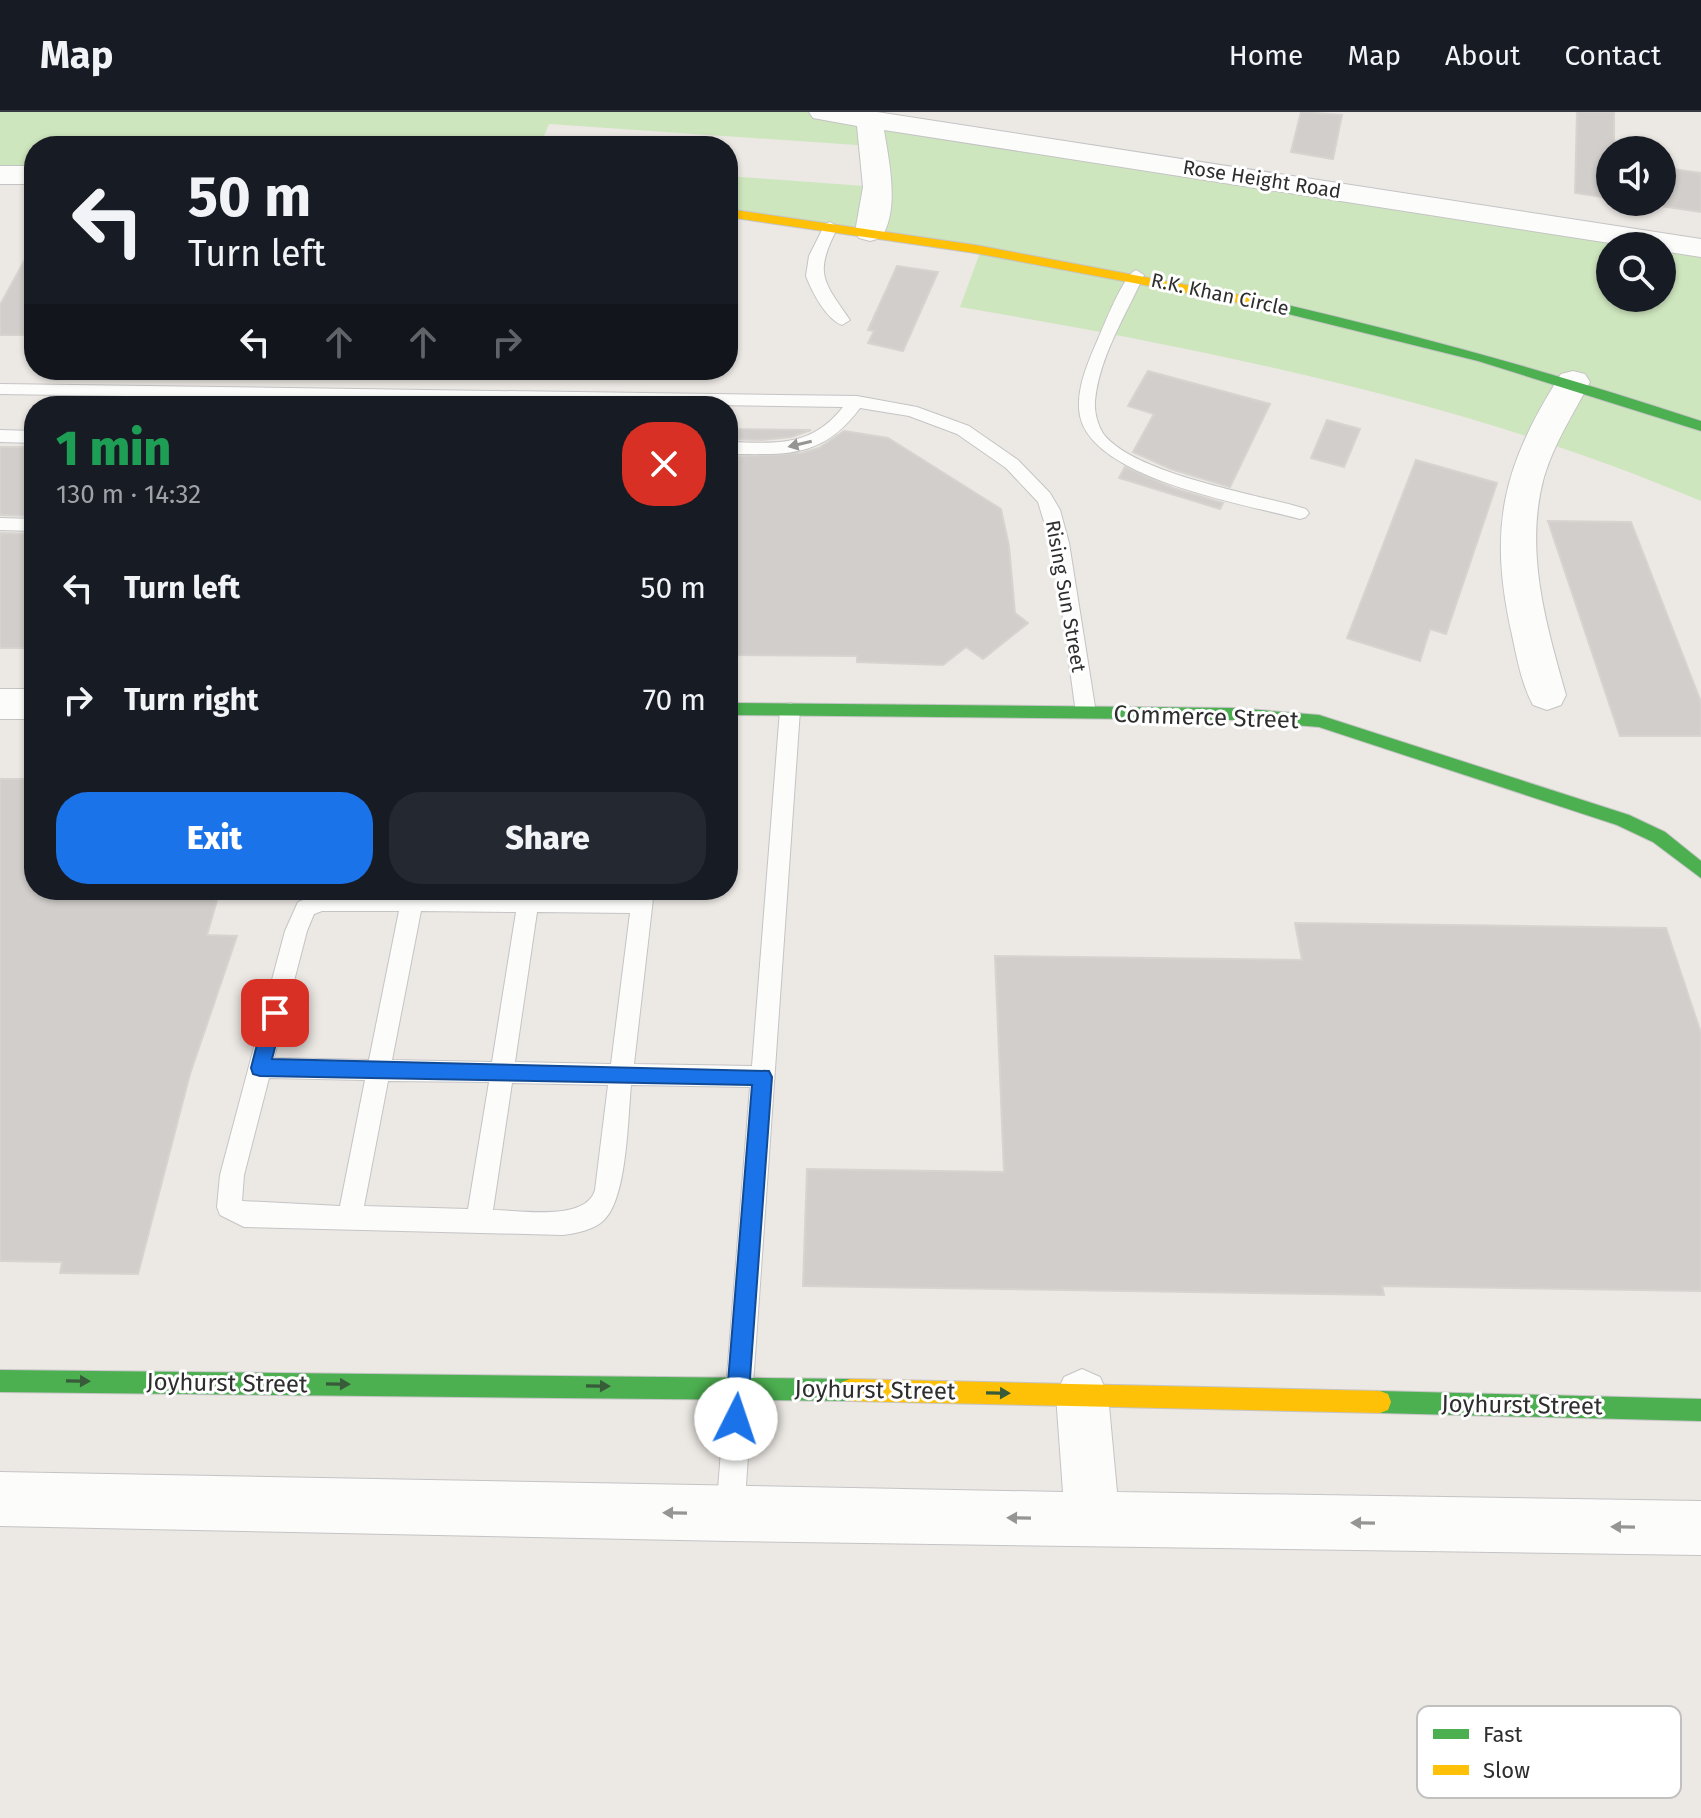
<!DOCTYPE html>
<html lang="en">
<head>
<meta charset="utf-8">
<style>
  :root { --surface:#171b24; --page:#242831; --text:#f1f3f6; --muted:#9ea1a6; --line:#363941; --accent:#1a73e8 }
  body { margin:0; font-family:"Fira Sans",sans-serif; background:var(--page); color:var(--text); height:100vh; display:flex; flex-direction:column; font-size:30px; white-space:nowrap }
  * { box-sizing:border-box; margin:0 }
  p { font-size:26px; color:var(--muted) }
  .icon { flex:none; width:44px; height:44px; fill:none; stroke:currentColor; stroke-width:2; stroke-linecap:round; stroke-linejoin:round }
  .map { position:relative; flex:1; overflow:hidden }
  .panel { position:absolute; left:24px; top:284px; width:714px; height:504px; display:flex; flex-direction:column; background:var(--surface); border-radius:32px; box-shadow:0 2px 6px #0004 }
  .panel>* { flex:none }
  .top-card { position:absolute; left:24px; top:24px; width:714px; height:244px; border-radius:32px; box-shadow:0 2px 6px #0004; background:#171b24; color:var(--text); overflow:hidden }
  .controls { position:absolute; left:1596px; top:24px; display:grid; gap:16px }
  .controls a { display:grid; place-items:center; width:80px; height:80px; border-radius:50%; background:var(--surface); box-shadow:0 2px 6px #0004; font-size:40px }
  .pin { position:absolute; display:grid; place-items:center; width:68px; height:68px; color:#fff; margin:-34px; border-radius:16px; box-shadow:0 4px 12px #0006 }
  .me { position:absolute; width:88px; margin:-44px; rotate:4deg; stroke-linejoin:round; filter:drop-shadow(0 0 6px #0008) }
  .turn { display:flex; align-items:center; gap:28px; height:168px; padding:0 32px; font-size:36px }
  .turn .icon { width:104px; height:104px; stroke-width:2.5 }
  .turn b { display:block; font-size:56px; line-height:68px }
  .lanes { display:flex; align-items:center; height:76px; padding:0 32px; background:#0003; justify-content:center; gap:40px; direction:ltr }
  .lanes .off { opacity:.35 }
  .round { display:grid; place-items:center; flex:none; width:84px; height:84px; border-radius:32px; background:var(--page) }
  .headline { display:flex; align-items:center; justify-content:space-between; height:136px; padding:0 32px }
  h1 { font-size:48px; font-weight:800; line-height:60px; color:#1e9e55 }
  .cta { display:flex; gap:16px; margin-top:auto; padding:16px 32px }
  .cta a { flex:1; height:92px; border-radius:32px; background:var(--accent); color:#fff; font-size:32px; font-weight:800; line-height:92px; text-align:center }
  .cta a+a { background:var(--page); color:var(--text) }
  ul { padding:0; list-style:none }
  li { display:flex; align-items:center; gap:24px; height:112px; padding:0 32px }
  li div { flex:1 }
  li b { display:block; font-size:30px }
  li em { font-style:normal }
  header { display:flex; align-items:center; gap:48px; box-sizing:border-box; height:112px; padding:0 40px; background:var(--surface); border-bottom:2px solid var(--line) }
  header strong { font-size:38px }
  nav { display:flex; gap:44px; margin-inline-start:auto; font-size:28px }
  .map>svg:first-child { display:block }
  .green { fill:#cee6be; fill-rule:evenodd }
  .building { fill:#d1cecb; stroke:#d7d4d0; stroke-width:2 }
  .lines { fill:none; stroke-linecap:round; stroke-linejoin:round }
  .lane-casing { stroke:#c5c4c5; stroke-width:2 }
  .street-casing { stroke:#c5c4c5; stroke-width:2 }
  .fast-casing { stroke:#c5c4c5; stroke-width:2 }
  .slow-casing { stroke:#c5c4c5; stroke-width:2 }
  .lane { fill:#fcfcfb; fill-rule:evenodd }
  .street { fill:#fcfcfb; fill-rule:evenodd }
  .fast { fill:#4caf50; fill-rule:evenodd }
  .slow { fill:#ffc107; fill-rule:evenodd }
  .oneway { fill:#959594 }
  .oneway2 { fill:#385b3a }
  .route { fill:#1a73e8; stroke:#114b97; stroke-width:2 }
  .labels { text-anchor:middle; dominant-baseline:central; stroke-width:6; stroke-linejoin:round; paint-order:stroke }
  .far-street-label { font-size:20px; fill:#2e2e2e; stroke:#fff }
  .street-label { font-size:24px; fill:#2e2e2e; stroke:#fff }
  .key { fill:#fff; stroke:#c0c0c0; stroke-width:2 }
  .key-label { font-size:22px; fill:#2e2e2e }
</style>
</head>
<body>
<header>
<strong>Map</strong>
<nav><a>Home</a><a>Map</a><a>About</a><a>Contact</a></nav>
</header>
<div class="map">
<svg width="1701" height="1706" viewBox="0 0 1701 1706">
  <rect width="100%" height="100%" fill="#ece8e4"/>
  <!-- green -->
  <path class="green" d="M0 0H825L1701 135V389C1466 289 1210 238 960 195L981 138 728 102V64L878 75 871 34 549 12 540 34H34V63H0ZM1610 134H1662V186H1610Z"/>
  <!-- building -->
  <path class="building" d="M1301 0 1342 3 1333 47 1291 40Z
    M1577 0H1614V29L1660 36 1610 38V86L1575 81Z
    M1662 47H1665V56L1701 61V100L1633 90H1662Z
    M34 131V223H0V193Z
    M897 154 938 160 903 239 868 231 874 219 868 218Z
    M1148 259 1270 292 1230 375 1171 357 1133 340 1154 302 1128 294Z
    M1327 308 1360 317 1344 355 1311 346Z
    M728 317 811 318 791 325 762 328 728 327Z
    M844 319 888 326 1001 397 1009 434 1015 501 1028 511 983 547 966 535 943 553 857 550V544L728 543V345L802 341 819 336Z
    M0 335H34V404L0 403Z
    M1416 348 1497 371 1446 522 1430 517 1420 549 1347 526Z
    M1125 355 1173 376 1223 391 1220 397 1119 366Z
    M1548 409 1631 410 1701 590V624H1620Z
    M0 421 34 422V536H0Z
    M0 667H34V778H220L207 823 237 824 190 962 138 1162 60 1161 62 1150 0 1149Z
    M1295 811 1666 816 1701 921V1179L1382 1174 1384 1183 803 1174 807 1057 1004 1060 995 844 1302 848Z"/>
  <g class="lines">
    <!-- lane casing -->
    <g class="lane-casing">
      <path id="lane" d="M830 110 838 115C814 161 822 168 850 208L842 213C826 207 812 180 806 164L809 144 825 112Z
        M1136 158 1144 163C1126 203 1099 245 1095 289 1094 300 1098 315 1105 324 1139 363 1256 382 1306 397L1309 401 1306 405 1300 407C1245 392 1093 367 1080 304 1075 279 1088 250 1098 227 1104 213 1124 162 1136 158Z
        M0 272 857 284 917 295 969 314 1018 348 1050 381 1060 398 1069 431 1096 601 1093 606H1079L1076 601 1054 442 1038 390 1006 356 957 322 909 304 860 296C822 347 787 342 728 342V330C776 331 811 336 843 295L0 282Z
        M0 318 34 319V331L0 330Z
        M0 406 34 407V419L0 418Z
        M790 591 797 593 800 598 744 1402 740 1412 730 1416 720 1412 716 1402 750 975 631 973C628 1005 627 1087 604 1108 594 1118 577 1121 563 1123L244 1115 220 1103 217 1095 220 1063 285 819 298 790 321 781 632 783V778H654L634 952 752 954 780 598 783 593ZM322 799H399L369 948 274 946 307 819 314 802ZM421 799 516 800 492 950 392 948ZM537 800 630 801 611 952 515 950ZM269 966 365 968 340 1094 242 1089 244 1063ZM388 969 489 970 468 1097 364 1094ZM512 971 608 973 595 1078C586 1110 520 1098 493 1098Z"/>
    </g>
    <!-- street casing -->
    <g class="street-casing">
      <path id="street" d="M809 0H877L1701 127V145L1662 139V134H1629L884 18C889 49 900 98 881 126L870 129 859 126 855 120 863 75 857 14 813 6Z
        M0 54H34V72H0Z
        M1573 259 1585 262 1590 270C1574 301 1554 331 1544 365 1524 438 1546 512 1566 583L1561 593 1547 598 1533 593C1522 573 1517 547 1512 523 1488 416 1502 355 1561 262Z
        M0 577H34V607H0Z
        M1082 1257 1100 1265 1108 1283 1117 1380 1701 1389V1443L729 1429 0 1414V1360L1063 1380 1056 1283 1064 1265Z"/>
    </g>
    <!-- fast casing -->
    <g class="fast-casing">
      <path id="fast" d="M1261 187C1410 221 1556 261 1701 309V319L1478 249 1256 194 1255 191Z
        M728 591 1235 596 1319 603 1629 703 1665 720 1701 749V766L1653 730 1617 713 1319 615 1235 608 728 603Z
        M0 1258 850 1267 858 1270 861 1278 858 1286 850 1289 0 1280Z
        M1380 1279 1701 1287V1309L1380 1301 1372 1298 1369 1290 1372 1282Z"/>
    </g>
    <!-- slow casing -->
    <g class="slow-casing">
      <path id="slow" d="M728 97 975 133 1261 187 1267 191 1261 195 975 141 728 105Z
        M850 1267 1380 1279 1388 1282 1391 1290 1388 1298 1380 1301 850 1289 842 1286 839 1278 842 1270Z"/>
    </g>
    <!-- lane -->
    <use href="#lane" class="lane"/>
    <!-- street -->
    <use href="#street" class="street"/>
    <!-- fast -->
    <use href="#fast" class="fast"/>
    <!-- slow -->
    <use href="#slow" class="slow"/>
  </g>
  <!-- one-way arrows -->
  <defs><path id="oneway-solid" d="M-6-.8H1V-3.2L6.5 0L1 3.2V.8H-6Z" transform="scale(2)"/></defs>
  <g class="oneway">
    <use href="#oneway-solid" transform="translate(800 332) rotate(167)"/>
    <use href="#oneway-solid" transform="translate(675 1401) rotate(-179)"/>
    <use href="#oneway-solid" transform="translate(1019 1406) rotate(-179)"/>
    <use href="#oneway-solid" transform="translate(1363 1411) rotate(-179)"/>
    <use href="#oneway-solid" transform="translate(1623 1415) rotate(-179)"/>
  </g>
  <g class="oneway2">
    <use href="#oneway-solid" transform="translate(78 1269) rotate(1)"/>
    <use href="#oneway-solid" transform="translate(338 1272) rotate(1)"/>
    <use href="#oneway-solid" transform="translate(598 1274) rotate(1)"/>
    <use href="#oneway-solid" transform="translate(998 1281) rotate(1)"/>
  </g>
  <!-- route -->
  <path class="route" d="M275 893 281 895 284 901 272 947 769 959 772 965 747 1307 744 1315 736 1318 729 1315 725 1307 752 973 260 964 253 962 251 956 265 901 268 895Z"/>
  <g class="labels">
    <!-- far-street labels -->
    <g class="far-street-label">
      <text transform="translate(1262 67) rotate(9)">Rose Height Road</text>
      <text transform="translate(1220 182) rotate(12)">R.K. Khan Circle</text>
      <text transform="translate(1066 484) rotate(80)">Rising Sun Street</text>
    </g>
    <!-- street labels -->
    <g class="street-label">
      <text transform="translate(1206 605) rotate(2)">Commerce Street</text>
      <text transform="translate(227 1271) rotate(1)">Joyhurst Street</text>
      <text transform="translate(875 1278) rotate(1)">Joyhurst Street</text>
      <text transform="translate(1522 1293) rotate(1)">Joyhurst Street</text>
    </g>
  </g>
  <!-- legend -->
  <rect x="1417" y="1594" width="264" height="92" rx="12" class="key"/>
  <rect x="1433" y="1617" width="36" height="10" fill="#4caf50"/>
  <rect x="1433" y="1653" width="36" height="10" fill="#ffc107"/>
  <g class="key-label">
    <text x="1483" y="1630">Fast</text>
    <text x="1483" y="1666">Slow</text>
  </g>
</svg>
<div class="controls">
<a><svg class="icon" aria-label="sound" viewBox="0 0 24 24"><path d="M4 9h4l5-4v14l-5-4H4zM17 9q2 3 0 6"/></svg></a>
<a><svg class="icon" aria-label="search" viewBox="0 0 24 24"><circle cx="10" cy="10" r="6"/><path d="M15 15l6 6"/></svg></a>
</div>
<div class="pin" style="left:275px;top:901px;background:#d93025"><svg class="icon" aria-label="arrive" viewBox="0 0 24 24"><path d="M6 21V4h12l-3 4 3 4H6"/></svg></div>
<svg class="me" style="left:736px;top:1307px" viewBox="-20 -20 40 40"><circle r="19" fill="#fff"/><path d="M0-13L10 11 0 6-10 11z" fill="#1a73e8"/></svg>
<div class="top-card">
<div class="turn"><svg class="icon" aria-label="left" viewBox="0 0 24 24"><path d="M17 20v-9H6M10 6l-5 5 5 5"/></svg><div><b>50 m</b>Turn left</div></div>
<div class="lanes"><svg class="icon" aria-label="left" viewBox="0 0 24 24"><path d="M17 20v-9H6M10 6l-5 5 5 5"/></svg><svg class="icon off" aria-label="ahead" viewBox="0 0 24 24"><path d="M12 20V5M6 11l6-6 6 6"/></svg><svg class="icon off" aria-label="ahead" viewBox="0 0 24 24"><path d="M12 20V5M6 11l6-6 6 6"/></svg><svg class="icon off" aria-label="right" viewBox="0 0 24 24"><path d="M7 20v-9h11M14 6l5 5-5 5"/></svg></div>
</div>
<section class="panel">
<div class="headline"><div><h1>1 min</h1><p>130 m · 14:32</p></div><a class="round" style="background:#d93025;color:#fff"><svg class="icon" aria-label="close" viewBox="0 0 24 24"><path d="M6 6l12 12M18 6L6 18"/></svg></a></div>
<ul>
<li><svg class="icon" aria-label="left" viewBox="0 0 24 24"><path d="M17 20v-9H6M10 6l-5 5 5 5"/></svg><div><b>Turn left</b></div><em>50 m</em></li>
<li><svg class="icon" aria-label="right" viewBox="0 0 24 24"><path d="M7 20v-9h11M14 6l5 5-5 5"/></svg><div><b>Turn right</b></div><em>70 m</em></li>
</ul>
<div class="cta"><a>Exit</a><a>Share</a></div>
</section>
</div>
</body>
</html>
